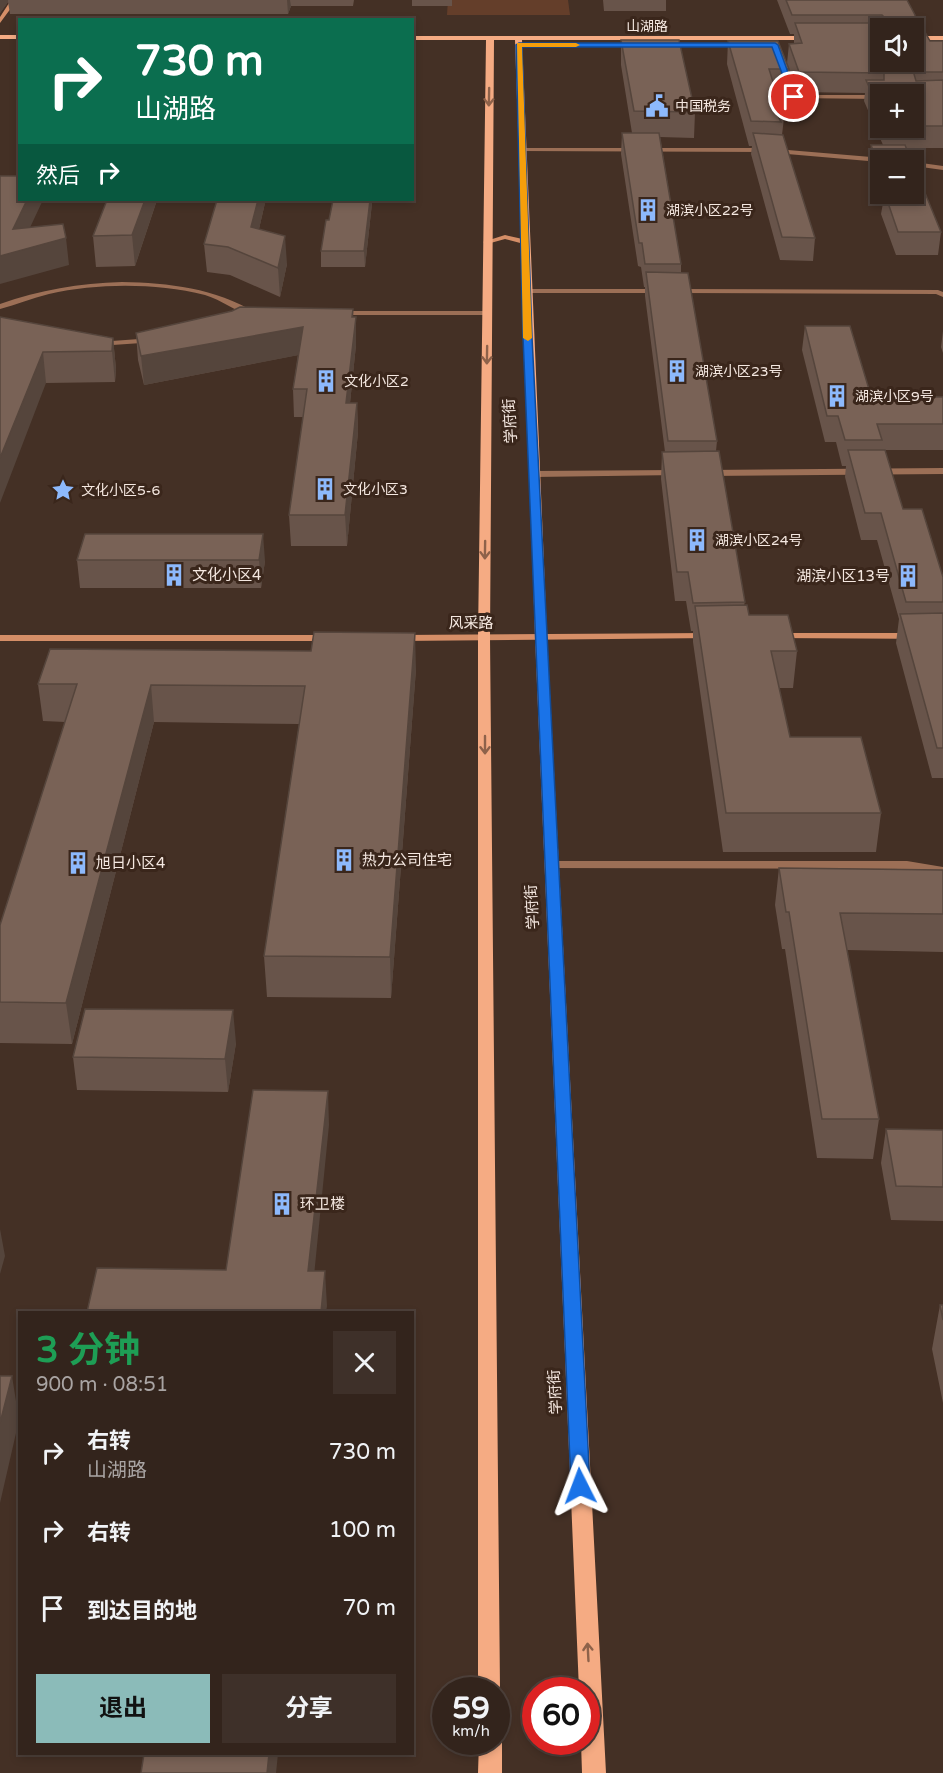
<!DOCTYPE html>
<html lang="zh">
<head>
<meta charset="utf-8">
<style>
  :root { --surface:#33241c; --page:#3e3029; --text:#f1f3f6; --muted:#a9a4a3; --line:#4e413b; --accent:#8bbbb9 }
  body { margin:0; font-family:"Varela Round","Noto Sans SC",sans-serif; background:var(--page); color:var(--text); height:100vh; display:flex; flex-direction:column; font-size:22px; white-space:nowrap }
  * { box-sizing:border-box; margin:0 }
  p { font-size:20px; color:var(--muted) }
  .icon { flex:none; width:33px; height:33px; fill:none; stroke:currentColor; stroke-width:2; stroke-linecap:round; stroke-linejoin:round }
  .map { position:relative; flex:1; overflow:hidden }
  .side { position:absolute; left:18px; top:1311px; width:396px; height:444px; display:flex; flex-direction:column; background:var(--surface); border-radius:0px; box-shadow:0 3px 9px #0003,0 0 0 2px var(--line) }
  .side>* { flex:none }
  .hud { position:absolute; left:18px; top:18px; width:396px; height:183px; border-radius:0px; box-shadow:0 3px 9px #0003,0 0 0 2px var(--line); background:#0b6e4f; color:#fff; overflow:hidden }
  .controls { position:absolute; left:870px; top:18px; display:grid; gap:12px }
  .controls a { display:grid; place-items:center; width:54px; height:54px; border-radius:0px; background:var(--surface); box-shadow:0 3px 9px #0003,0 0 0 2px var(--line); font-size:30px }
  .speed { position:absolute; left:432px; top:1677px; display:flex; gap:12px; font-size:30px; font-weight:700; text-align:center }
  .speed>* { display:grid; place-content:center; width:78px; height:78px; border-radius:50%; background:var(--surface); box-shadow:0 3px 9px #0003,0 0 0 2px var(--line); line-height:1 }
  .speed small { font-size:15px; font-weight:400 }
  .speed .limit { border:9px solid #d22; background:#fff; color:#111 }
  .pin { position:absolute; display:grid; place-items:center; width:51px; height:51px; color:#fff; margin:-26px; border:3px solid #fff; border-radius:50%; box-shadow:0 2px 6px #0007 }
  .me { position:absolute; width:66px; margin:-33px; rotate:357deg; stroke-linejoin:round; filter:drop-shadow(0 0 4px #0008) }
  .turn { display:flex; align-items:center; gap:21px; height:126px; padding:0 18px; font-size:27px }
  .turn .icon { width:78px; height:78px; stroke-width:2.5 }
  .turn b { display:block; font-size:42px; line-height:51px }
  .then { display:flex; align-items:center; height:57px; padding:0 18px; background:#0003; gap:12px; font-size:22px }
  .round { display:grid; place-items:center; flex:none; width:63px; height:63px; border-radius:0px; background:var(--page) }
  .headline { display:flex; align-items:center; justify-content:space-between; height:102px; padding:0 18px }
  h1 { font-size:36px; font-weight:700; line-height:45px; color:#1e9e55 }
  .cta { display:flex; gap:12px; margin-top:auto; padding:12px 18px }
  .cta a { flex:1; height:69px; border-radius:0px; background:var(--accent); color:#111; font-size:24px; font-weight:700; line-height:69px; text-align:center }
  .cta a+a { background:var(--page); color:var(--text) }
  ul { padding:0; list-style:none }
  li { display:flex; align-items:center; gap:18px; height:78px; padding:0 18px }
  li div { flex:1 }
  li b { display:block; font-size:22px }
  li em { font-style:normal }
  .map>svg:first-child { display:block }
  .green { fill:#643e2a }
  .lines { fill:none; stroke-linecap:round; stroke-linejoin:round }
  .street { fill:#9c6f56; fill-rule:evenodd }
  .secondary { fill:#d58e67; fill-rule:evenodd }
  .primary { fill:#f5ab83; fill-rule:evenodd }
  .wall { fill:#68544a; fill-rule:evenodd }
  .shaded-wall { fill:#55453c }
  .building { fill:#796256; stroke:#55453c; stroke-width:1.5; fill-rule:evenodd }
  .oneway { stroke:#8e624a }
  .route { fill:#1a73e8; stroke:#114b97; stroke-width:1.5 }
  .slow { fill:#f59e0b }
  .labels { text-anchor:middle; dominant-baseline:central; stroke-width:6; stroke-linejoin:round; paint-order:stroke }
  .far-street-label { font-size:14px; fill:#f5e8e1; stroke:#3a261b }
  .far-poi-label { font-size:14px; fill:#f5e8e1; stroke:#3a261b; text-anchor:start }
  .street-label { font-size:15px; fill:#f5e8e1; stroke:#3a261b }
  .poi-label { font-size:15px; fill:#f5e8e1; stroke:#3a261b; text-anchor:start }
</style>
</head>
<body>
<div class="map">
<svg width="943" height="1773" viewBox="0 0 943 1773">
  <rect width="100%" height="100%" fill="#443025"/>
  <!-- green -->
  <path class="green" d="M448 0H568L570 15H447Z"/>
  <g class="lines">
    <!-- street -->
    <path class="street" d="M783 64 786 66 796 95H880V99L792 98 780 66Z
      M521 148H764L883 158 886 160 880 162 764 152 519 151 518 150Z
      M914 162 943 166V170L914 166Z
      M122 282C169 283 215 288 256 313L252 315C235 312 222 300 205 295 155 283 99 283 49 294 32 298 16 305 0 309V304C40 290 79 283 122 282Z
      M523 289H659L663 291 659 293H523Z
      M674 289 938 290 943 292V297L936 294 677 293H674Z
      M335 311H487L491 313 487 315H338L334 313Z
      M153 338 157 340 156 342 98 346 94 344 98 342Z
      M943 468V474L707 476 703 473 707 470Z
      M675 470 679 473 678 475 534 477 530 474 534 471Z
      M551 861H907L943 867V875L907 869 547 868 545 865 547 862Z"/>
    <!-- secondary -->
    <path class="secondary" d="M11 0H17L0 23V17Z
      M505 235 527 240 528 242 524 244 505 239 487 244 483 242Z
      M710 633 715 636 714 638 400 641 395 638 400 635Z
      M778 633H943V639L774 638V634Z
      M0 635H329L334 638 329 641H0Z"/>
    <!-- primary -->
    <path class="primary" d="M0 35H20V39H0Z
      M412 36H815L819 38 815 40H522L547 636 606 1773H582L581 1742H586V1690H579L535 636 515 40H494L490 638 500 1690 496 1697V1690H478V638L486 40H412Z
      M914 36H943V40H914Z
      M496 1734 502 1742V1773H478L479 1742H496Z"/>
  </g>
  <!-- wall -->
  <path class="wall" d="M0 0H354L353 6H291L288 14H10L8 2 0 13Z
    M412 0H452V6H412Z
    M603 0H666V11H604Z
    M777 0H907L915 22 930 41H943V148H906L880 160V194H914L941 232 938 255H896L881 214 883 203 869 166 871 145H883L864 101 865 93 797 92 789 70 787 92H776L784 118 782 135 815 238 813 261 780 260 751 154 752 146H749L727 64 728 41 787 63 789 44 794 43V34H790ZM880 94H914V128H880Z
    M621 40 695 112 694 138 660 137 681 264V273L717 441 716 451 745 602 744 605 749 615 797 651 793 688H779L790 737 881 813 876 852H723L693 642V631H691L686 601H675L661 479 662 452H665L645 296V287H644L641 267 638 266 621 154 622 133H632L621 65Z
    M107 200H157L135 266 96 267 93 236Z
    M265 203 259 229 287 264 280 297 230 275 207 272 204 244Z
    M372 203 365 267H321V251L329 220Z
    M353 309V317H356V345L350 403H357L358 432 347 546H291L289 515 303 417H294L293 389 298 355 144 385 138 360 136 333Z
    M0 317 113 338 116 369 115 382 46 383Z
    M805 326 871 396 943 397V450H881L903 509 943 577V778H932L896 643 899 619 877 540H861L845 477 846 466H842L836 442H825L802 350Z
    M943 331V353L941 347Z
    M85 534 265 561 261 588H80L77 560Z
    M416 669 391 998 267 997 264 956 299 724 154 722 72 1044 0 1043V925L65 722 43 721 38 684Z
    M779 868 943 870V952L847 950 879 1119 873 1159 817 1158 785 949H782L775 905Z
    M236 1043 228 1092 77 1090 73 1057Z
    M886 1129 943 1130V1221L891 1220 881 1163Z
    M940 1305H943V1403L932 1349Z"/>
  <!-- shaded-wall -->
  <path class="shaded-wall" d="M0 0H8V2L0 13Z
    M287 0H290L291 6 288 14Z
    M27 200H41L42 202 19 251 66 238 69 265 0 284V256Z
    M145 200H157L135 266 132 235Z
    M258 200H265V203L253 255 251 227Z
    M370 200H372V203L365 267 364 251Z
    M285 236 287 264 280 297 278 268Z
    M353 309 354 332 356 317V345L347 432 346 403Z
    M303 327 304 354 144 385 141 356Z
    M113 338 116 369 115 382 112 351Z
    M43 352 46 383 0 503V458Z
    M357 403 358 432 347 546 345 515Z
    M263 534 265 561 261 588 259 560Z
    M415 633 416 669 391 998 390 957Z
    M151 685 154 722 72 1044 66 1003Z
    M233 1010 236 1043 228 1092 225 1059Z
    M328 1091 329 1125 311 1306 308 1271Z
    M0 1229 5 1256 0 1274Z
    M325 1271 327 1306 326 1312H321Z
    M12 1376 19 1420 0 1503V1423Z
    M269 1754H278L276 1773H267Z"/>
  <!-- building -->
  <path class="building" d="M786 0H907L915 15V22L920 23 930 41H943V72H916L914 74 916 81 943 80V126H914V94H880V113L866 80H884V73L799 72 789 44 802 43 795 23H882L884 17 882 15H792ZM880 28H914V62H880Z
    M621 40H679L695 112 634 111Z
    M728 41H778L789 69H769L784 118H779L781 122 751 121Z
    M622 133H659L681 264H645L642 243H639Z
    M753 133 783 135 815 238 782 237Z
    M871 145H905L911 160H880V169Z
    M914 166 941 232H898L885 194H914Z
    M0 176H20V200H27L13 229 63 224 66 238 0 256Z
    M107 200H145L132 235 93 236Z
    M217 200H258L251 227 285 236 278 268 228 247 204 244Z
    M333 200H370L364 251H321L326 220H329Z
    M646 272 688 273 717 441H668Z
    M240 307 353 309 352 317H356L346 403H357L345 515H289L307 389H293L303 327 141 356 136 333 232 311Z
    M0 317 113 338 112 351 43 352 0 458Z
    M805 326H850L871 396 943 397V424H877L882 440H845L838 416H827Z
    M848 450H885L903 509H922L943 577V602H906L881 513H865Z
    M719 451 745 602 693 603 688 572H677L662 452Z
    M85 534H263L259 560H77Z
    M747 605 749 615H788L797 651H771L790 737H861L881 813H726L695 606Z
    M943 613V748H937L900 614Z
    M314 632 415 633 390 957 264 956 305 686 151 685 66 1003 0 1002V925L77 684H38L50 649 311 651Z
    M779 868 943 870V914L840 913 879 1119H822L789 912H786Z
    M85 1009 233 1010 225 1059 73 1057Z
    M253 1090 328 1091 308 1271H325L321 1312H87L97 1268 226 1270Z
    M886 1129 943 1130V1187L896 1186Z
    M940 1305H943V1320Z
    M0 1376H12L0 1423Z
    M144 1754H269L267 1773H141Z"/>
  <!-- one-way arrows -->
  <defs><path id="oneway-shaft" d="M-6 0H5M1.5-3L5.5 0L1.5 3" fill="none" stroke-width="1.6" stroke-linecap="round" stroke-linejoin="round" transform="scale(1.5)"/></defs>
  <g class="oneway">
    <use href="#oneway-shaft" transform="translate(489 97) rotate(91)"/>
    <use href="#oneway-shaft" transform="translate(487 355) rotate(91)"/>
    <use href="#oneway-shaft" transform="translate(485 550) rotate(91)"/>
    <use href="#oneway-shaft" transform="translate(485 745) rotate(90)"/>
    <use href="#oneway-shaft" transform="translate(588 1652) rotate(-93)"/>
  </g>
  <!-- route -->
  <path class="route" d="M519 43H775L778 45 797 97 794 99 791 97 772 47H522L532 337 590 1486 587 1492 580 1494 574 1492 571 1486 523 337 516 45Z"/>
  <!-- slow -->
  <path class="slow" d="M517 43H576L580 45 576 47H522L532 338 528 341 523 338Z"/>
  <!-- icons -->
  <defs>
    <g id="civic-bare" transform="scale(1.8)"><path d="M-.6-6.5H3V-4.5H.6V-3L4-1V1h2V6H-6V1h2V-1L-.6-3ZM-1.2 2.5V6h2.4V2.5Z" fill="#8db9fc" stroke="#3a261b" stroke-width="2.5" paint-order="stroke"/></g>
    <g id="building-bare" transform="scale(1.8)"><path d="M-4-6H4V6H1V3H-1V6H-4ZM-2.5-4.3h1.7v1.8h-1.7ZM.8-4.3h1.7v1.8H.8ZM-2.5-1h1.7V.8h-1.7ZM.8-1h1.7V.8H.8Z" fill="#8db9fc" stroke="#3a261b" stroke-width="2.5" paint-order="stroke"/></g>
    <g id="sight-bare" transform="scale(1.8)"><path d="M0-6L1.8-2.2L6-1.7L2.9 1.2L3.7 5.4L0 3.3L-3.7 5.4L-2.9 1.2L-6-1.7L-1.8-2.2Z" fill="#8db9fc" stroke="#3a261b" stroke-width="2.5" paint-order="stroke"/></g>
  </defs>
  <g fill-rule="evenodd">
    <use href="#civic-bare" x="657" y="106"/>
    <use href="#building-bare" x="648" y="210"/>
    <use href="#building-bare" x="677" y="371"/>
    <use href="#building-bare" x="326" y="381"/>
    <use href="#building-bare" x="837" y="396"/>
    <use href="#building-bare" x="325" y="489"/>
    <use href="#sight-bare" x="63" y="490"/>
    <use href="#building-bare" x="697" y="540"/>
    <use href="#building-bare" x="174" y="575"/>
    <use href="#building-bare" x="908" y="576"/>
    <use href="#building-bare" x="344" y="860"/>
    <use href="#building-bare" x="78" y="863"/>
    <use href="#building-bare" x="282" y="1204"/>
  </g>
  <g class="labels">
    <!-- far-street labels -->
    <g class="far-street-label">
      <text x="647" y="26">山湖路</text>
    </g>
    <!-- far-poi labels -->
    <g class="far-poi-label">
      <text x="675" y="106">中国税务</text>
      <text x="666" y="210">湖滨小区22号</text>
      <text x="695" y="371">湖滨小区23号</text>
      <text x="344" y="381">文化小区2</text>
      <text x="855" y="396">湖滨小区9号</text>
      <text x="343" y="489">文化小区3</text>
      <text x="81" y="490">文化小区5-6</text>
      <text x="715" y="540">湖滨小区24号</text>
    </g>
    <!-- street labels -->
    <g class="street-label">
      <text transform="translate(510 421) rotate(-93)">学府街</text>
      <text x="471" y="623">风采路</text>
      <text transform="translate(532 907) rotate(-93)">学府街</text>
      <text transform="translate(555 1392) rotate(-93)">学府街</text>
    </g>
    <!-- poi labels -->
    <g class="poi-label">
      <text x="192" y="575">文化小区4</text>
      <text x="890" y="576" text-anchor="end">湖滨小区13号</text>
      <text x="362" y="860">热力公司住宅</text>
      <text x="96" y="863">旭日小区4</text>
      <text x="300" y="1204">环卫楼</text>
    </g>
  </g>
</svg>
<div class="controls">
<a><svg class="icon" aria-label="sound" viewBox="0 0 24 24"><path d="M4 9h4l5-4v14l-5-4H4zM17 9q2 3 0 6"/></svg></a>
<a>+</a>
<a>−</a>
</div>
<div class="speed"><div>59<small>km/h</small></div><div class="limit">60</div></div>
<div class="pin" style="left:794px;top:97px;background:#d93025"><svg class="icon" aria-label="arrive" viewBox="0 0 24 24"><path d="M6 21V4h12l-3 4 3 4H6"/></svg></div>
<svg class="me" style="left:580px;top:1486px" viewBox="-20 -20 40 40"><path d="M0-17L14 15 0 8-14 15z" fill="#1a73e8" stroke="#fff" stroke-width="4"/></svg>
<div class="hud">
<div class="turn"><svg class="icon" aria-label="right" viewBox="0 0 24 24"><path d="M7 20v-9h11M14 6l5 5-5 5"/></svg><div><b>730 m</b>山湖路</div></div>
<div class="then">然后<svg class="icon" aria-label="right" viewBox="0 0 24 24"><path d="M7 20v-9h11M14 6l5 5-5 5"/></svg></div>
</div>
<section class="side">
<div class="headline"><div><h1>3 分钟</h1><p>900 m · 08:51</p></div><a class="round"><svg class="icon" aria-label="close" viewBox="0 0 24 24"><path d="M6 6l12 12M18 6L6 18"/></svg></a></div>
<ul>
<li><svg class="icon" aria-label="right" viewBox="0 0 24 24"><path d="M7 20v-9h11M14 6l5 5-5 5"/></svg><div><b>右转</b><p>山湖路</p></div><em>730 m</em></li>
<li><svg class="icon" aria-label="right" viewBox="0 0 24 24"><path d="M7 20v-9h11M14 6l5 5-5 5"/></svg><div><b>右转</b></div><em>100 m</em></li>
<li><svg class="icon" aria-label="arrive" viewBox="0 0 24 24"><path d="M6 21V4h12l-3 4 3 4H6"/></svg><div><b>到达目的地</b></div><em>70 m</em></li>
</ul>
<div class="cta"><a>退出</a><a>分享</a></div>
</section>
</div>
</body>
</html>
